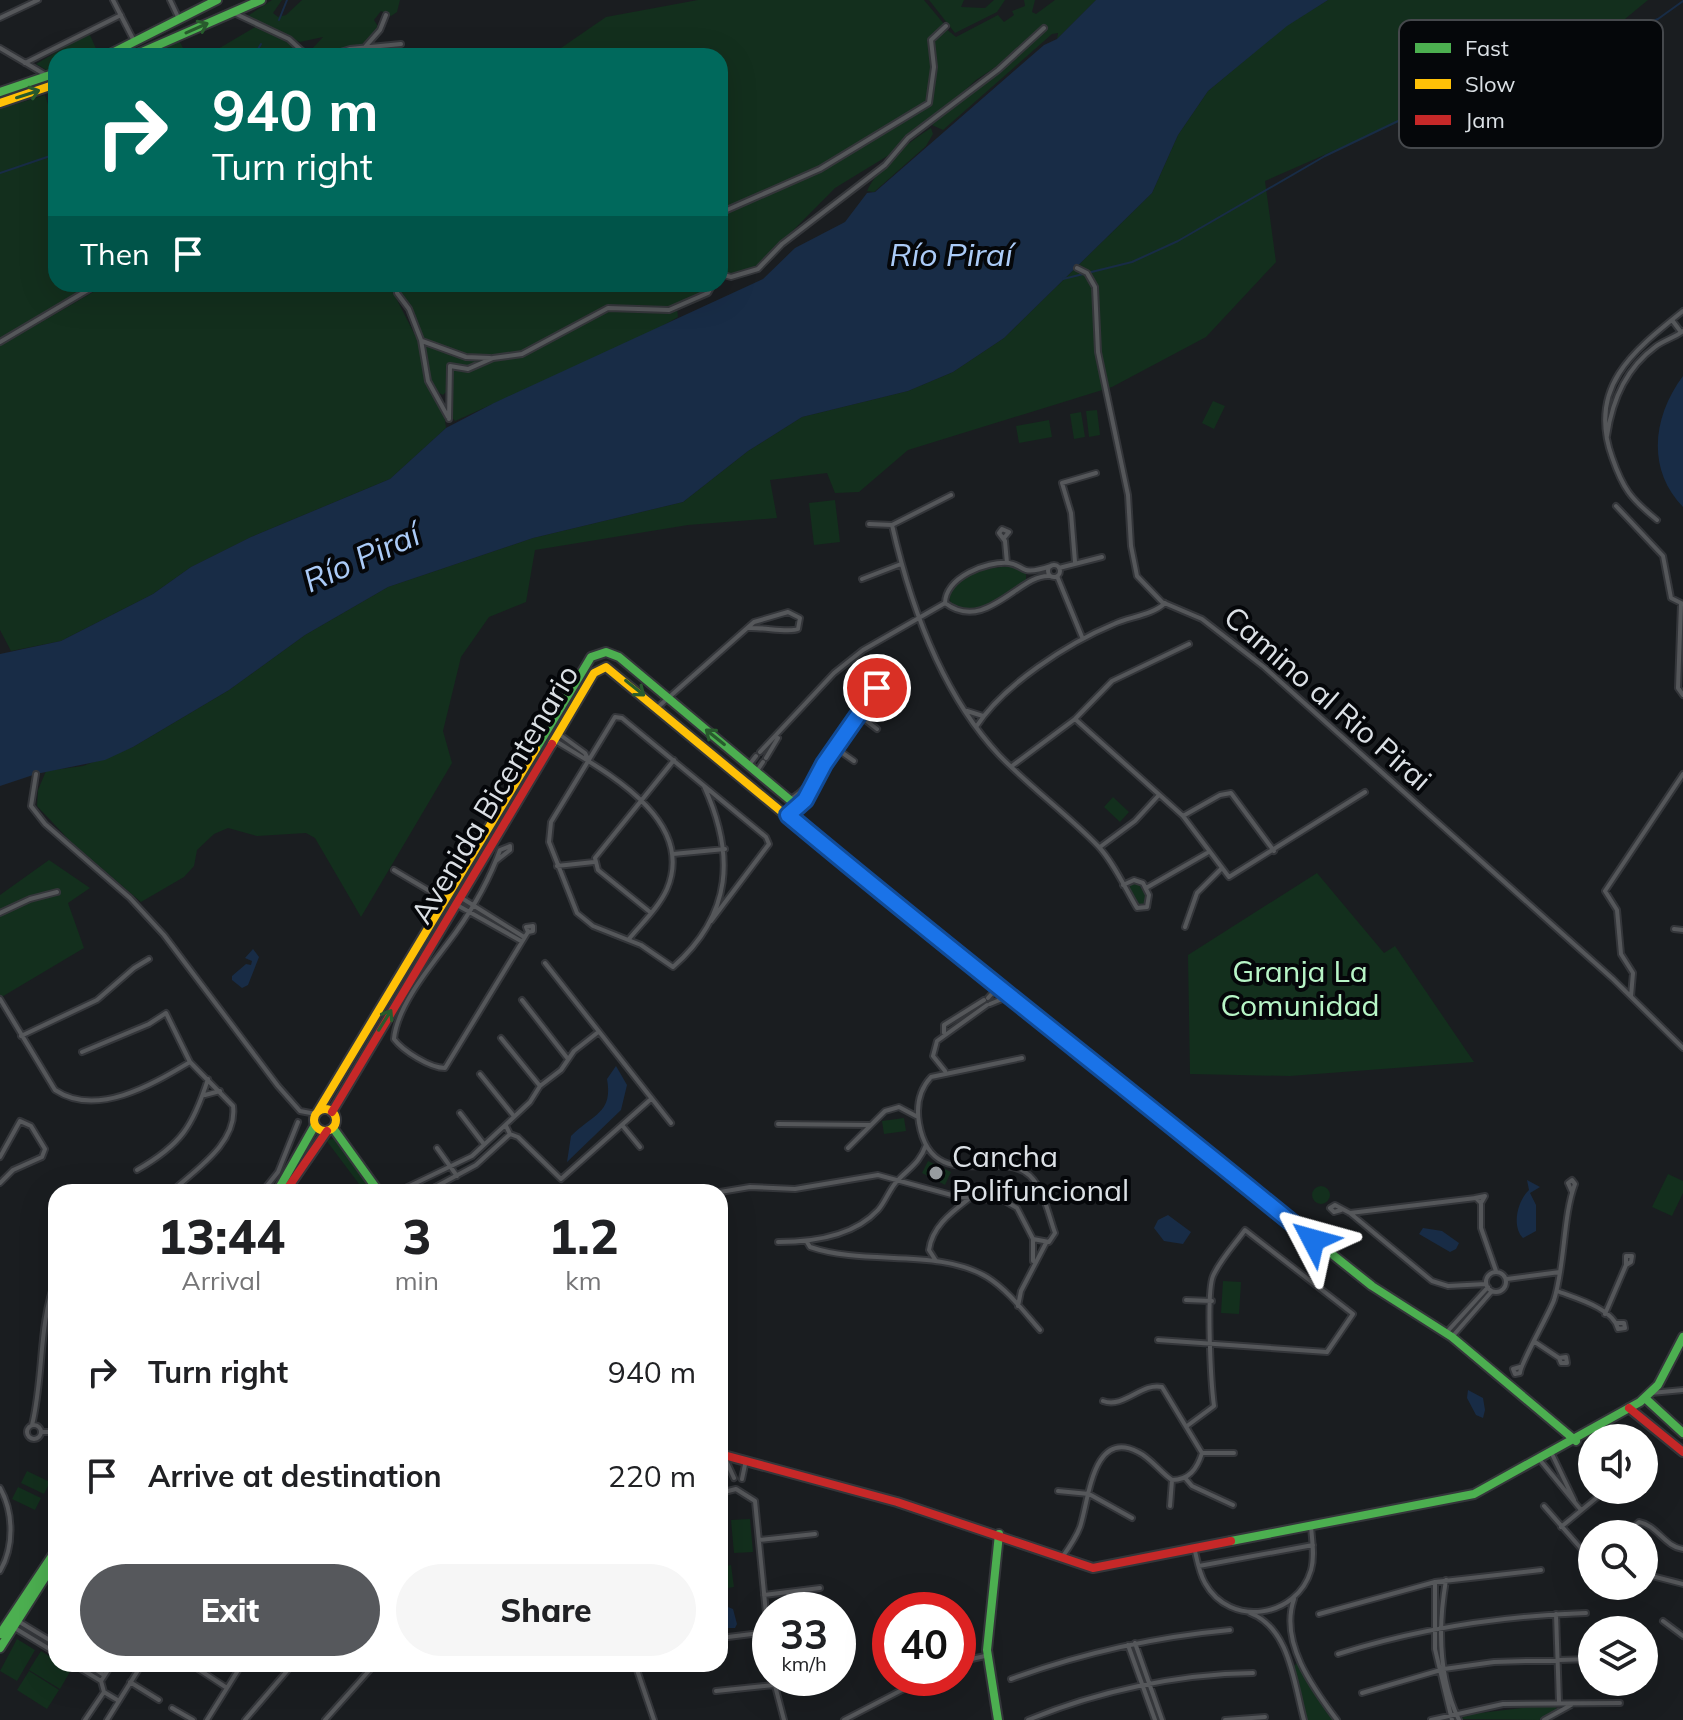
<!DOCTYPE html>
<html lang="en">
<head>
<meta charset="utf-8">
<style>
  :root { --surface:#fff; --page:#f6f6f6; --text:#202124; --muted:#757577; --accent:#56585c }
  body { margin:0; font-family:Mulish,sans-serif; background:var(--page); color:var(--text); height:100vh; display:flex; flex-direction:column; font-size:30px; white-space:nowrap }
  * { box-sizing:border-box; margin:0 }
  p { font-size:26px; color:var(--muted) }
  .icon { flex:none; width:44px; height:44px; fill:none; stroke:currentColor; stroke-width:2; stroke-linecap:round; stroke-linejoin:round }
  .map { position:relative; flex:1; overflow:hidden }
  .side { position:absolute; left:48px; top:1184px; width:680px; height:488px; display:flex; flex-direction:column; background:var(--surface); border-radius:24px; box-shadow:0 8px 32px #0002 }
  .side>* { flex:none }
  .hud { position:absolute; left:48px; top:48px; width:680px; height:244px; border-radius:24px; box-shadow:0 8px 32px #0002; background:#00695c; color:#fff; overflow:hidden }
  .controls { position:absolute; left:1578px; top:1424px; display:grid; gap:16px }
  .controls a { display:grid; place-items:center; width:80px; height:80px; border-radius:50%; background:var(--surface); box-shadow:0 8px 32px #0002; font-size:40px }
  .speed { position:absolute; left:752px; top:1592px; display:flex; gap:16px; font-size:40px; font-weight:700; text-align:center }
  .speed>* { display:grid; place-content:center; width:104px; height:104px; border-radius:50%; background:var(--surface); box-shadow:0 8px 32px #0002; line-height:1 }
  .speed small { font-size:20px; font-weight:400 }
  .speed .limit { border:12px solid #d22; background:#fff; color:#111 }
  .pin { position:absolute; display:grid; place-items:center; width:68px; height:68px; color:#fff; margin:-34px; border:4px solid #fff; border-radius:50%; box-shadow:0 2px 8px #0007 }
  .me { position:absolute; width:88px; margin:-44px; rotate:309deg; stroke-linejoin:round; filter:drop-shadow(0 0 6px #0008) }
  .turn { display:flex; align-items:center; gap:28px; height:168px; padding:0 32px; font-size:36px }
  .turn .icon { width:104px; height:104px; stroke-width:2.5 }
  .turn b { display:block; font-size:56px; line-height:68px }
  .then { display:flex; align-items:center; height:76px; padding:0 32px; background:#0003; gap:16px; font-size:30px }
  .eta { display:flex; justify-content:space-evenly; align-items:center; height:136px; text-align:center }
  .eta b { font-size:48px; font-weight:800; line-height:56px }
  .button { display:flex; gap:16px; margin-top:auto; padding:16px 32px }
  .button a { flex:1; height:92px; border-radius:48px; background:var(--accent); color:#fff; font-size:32px; font-weight:800; line-height:92px; text-align:center }
  .button a+a { background:var(--page); color:var(--text) }
  ul { padding:0; list-style:none }
  li { display:flex; align-items:center; gap:24px; height:104px; padding:0 32px }
  li div { flex:1 }
  li b { display:block; font-size:30px }
  li em { font-style:normal }
  .map>svg:first-child { display:block }
  .green { fill:#132f1d }
  .water { fill:#182c46 }
  .lines { fill:none; stroke-linecap:round; stroke-linejoin:round }
  .stream { stroke:#182c46; stroke-width:2 }
  .street-casing { stroke:#34363a; stroke-width:8 }
  .fast-casing { stroke:#34363a; stroke-width:12 }
  .slow-casing { stroke:#34363a; stroke-width:12 }
  .jam-casing { stroke:#34363a; stroke-width:12 }
  .street { stroke:#55575a; stroke-width:4 }
  .fast { stroke:#4caf50; stroke-width:8 }
  .slow { stroke:#ffc107; stroke-width:8 }
  .jam { stroke:#c62828; stroke-width:8 }
  .oneway { stroke:#285b2d }
  .route-casing { stroke:#114b97; stroke-width:20 }
  .route { stroke:#1a73e8; stroke-width:14 }
  .poi-dot { fill:#979ca0; stroke:#05070a; stroke-width:3 }
  .labels { text-anchor:middle; dominant-baseline:central; stroke-width:8; stroke-linejoin:round; paint-order:stroke }
  .street-label { font-size:30px; fill:#dbe0e5; stroke:#05070a }
  .park-label { font-size:30px; fill:#b7f5c6; stroke:#05070a }
  .poi-label { font-size:30px; fill:#dbe0e5; stroke:#05070a; text-anchor:start }
  .water-label { font-size:32px; font-style:italic; fill:#abcbf7; stroke:#05070a }
  .key { fill:#05070a; stroke:#45484c; stroke-width:2 }
  .key-label { font-size:22px; fill:#dbe0e5 }
</style>
</head>
<body>
<div class="map">
<svg width="1683" height="1720" viewBox="0 0 1683 1720">
  <rect width="100%" height="100%" fill="#1a1d20"/>
  <!-- green -->
  <path class="green" d="M272 0H282L273 13 278 17 286 15 302 0H400L397 12 391 16 381 11 374 20 379 28 359 47 315 56 310 51 323 37 300 42 246 17Z
    M698 0H924L944 24 929 39 932 65 928 101 827 163 720 212V56H542L558 50 606 17Z
    M929 0H964L961 7 985 8 994 0H1005L997 12 955 33Z
    M1024 0H1035L1032 12 1036 14 1055 0H1096L1057 39 1058 33 1052 34 943 130 932 125 965 95 1015 60 1014 55 976 80 907 144 835 188 756 268 731 275 720 272V215C795 187 862 146 930 104L936 67 932 40 945 28 956 37 998 15 1004 22 1014 15 1012 11 1025 6Z
    M1328 0H1648L1614 28 1265 181 1276 262 1206 337 1112 387 908 450 859 492 835 493 827 473 770 480 777 518 688 525 535 550 526 602 489 617 461 657 443 731 452 763 361 917 315 838 306 833 257 836 228 828 214 834 197 850 194 866 184 877 141 902 70 841 37 806 38 790 46 771 83 766 133 747 229 690 305 635 388 587 533 538 683 502 748 451 802 417 908 391 953 372 1004 338 1152 193 1178 135 1208 91 1287 25Z
    M257 26 294 46 292 56H206Z
    M89 33 99 55 56 56V68L48 71 36 64Z
    M179 40 187 56H141Z
    M45 95 53 120H56V284H92L0 338V109Z
    M931 128 933 134 926 146 874 192 867 191C878 167 908 142 931 128Z
    M107 284H396L394 294 418 341 424 373 444 412 446 428 390 479 251 537 191 567 153 594 61 641 11 651 0 630V346Z
    M444 284H711L704 293 668 308 640 305 608 307 526 351 512 355 472 358 423 340 410 307 399 293 404 288Z
    M677 309 678 317 648 334 455 421C442 407 449 383 450 365L447 391 443 395C425 387 424 360 424 342L467 359 488 360 542 346 608 310Z
    M1213 401 1225 406 1214 429 1202 423Z
    M1097 410 1100 435 1089 437 1086 411Z
    M1081 412 1085 437 1074 439 1070 414Z
    M1049 420 1052 437 1019 443 1016 426Z
    M835 500 840 542 814 545 809 503Z
    M1013 567 1026 573V581C1011 599 974 617 951 605L949 594C959 574 993 565 1013 567Z
    M1113 797 1129 812 1120 822 1104 807Z
    M49 860 90 888 68 903 84 948 0 998V895Z
    M1317 873 1384 953 1395 946 1474 1062 1290 1076 1190 1074 1188 955Z
    M1137 882 1148 899 1141 906 1128 890 1132 883Z
    M904 1118 906 1131 884 1134 882 1121Z
    M335 1139 371 1185 375 1192H365L326 1140Z
    M928 1161 951 1172 945 1185 922 1173Z
    M1668 1174 1683 1181V1193L1672 1216 1652 1207Z
    M1312 1195a9 9 0 1 1 18 0a9 9 0 1 1-18 0Z
    M1223 1281 1241 1282 1239 1314 1221 1313Z
    M27 1471 50 1482 44 1494 21 1483Z
    M18 1487 41 1498 35 1510 12 1499Z
    M750 1519 753 1552 734 1553 731 1520Z
    M731 1565 734 1587 722 1589 720 1567Z
    M17 1639 35 1650 17 1681 0 1671Z
    M41 1651 71 1670 60 1689 29 1670Z
    M1297 1663 1333 1720H1307L1293 1667Z
    M29 1671 59 1690 47 1709 17 1690Z
    M1548 1705 1556 1707 1557 1711 1539 1720 1462 1719 1463 1715Z"/>
  <!-- water -->
  <path class="water" d="M1096 0H1328L1287 26 1208 91 1178 135 1152 193 1004 338 953 372 908 391 802 417 748 451 683 502 533 538 388 587 305 635 229 690 133 747 105 760 36 774 0 786V654L61 641 153 594 191 567 251 537 390 479 446 428 494 403 763 279 795 248 845 222 867 193 875 192 1044 45 1057 39Z
    M1683 376V507C1646 469 1653 416 1683 376Z
    M253 949 259 957 248 985 242 988 232 980V976L246 964 251 965 252 961 245 958Z
    M616 1066 627 1085 621 1110 567 1162 571 1136C594 1113 613 1113 607 1079Z
    M1527 1180 1540 1187 1530 1193 1536 1205V1231L1523 1238C1511 1226 1518 1200 1529 1190Z
    M1168 1215 1191 1232 1183 1244 1164 1241 1154 1228 1158 1220Z
    M1423 1228 1442 1231 1459 1243 1456 1249 1450 1252 1419 1234Z
    M1468 1390 1483 1398 1485 1410 1483 1418 1476 1415 1467 1398Z
    M720 1604 733 1609 737 1624 735 1628H723Z"/>
  <g class="lines">
    <!-- stream -->
    <path class="stream" d="M279 20 287 0
      M254 56 261 44
      M0 173 56 154
      M1063 279 1132 262 1178 241 1325 156 1419 111 1587 49 1658 19 1683 1"/>
    <!-- street casing -->
    <g class="street-casing">
      <path id="street" d="M113 0 134 41
        M170 0 179 19
        M234 13 289 39 301 50
        M0 18 38 0
        M365 47 380 30 386 15
        M0 48 46 75
        M296 56 301 50 310 56
        M328 56 350 49 401 44
        M25 63 121 15
        M720 213 820 169 929 103 934 67 931 40 946 26
        M1077 268 1087 273 1095 287 1098 352 1128 495 1131 546 1137 576 1162 602 1202 619 1264 667 1613 979 1683 1048
        M720 274 731 277 758 269 782 244 885 165 908 138 998 70 1044 28
        M398 284 397 293 409 309 421 340 428 381 448 417
        M400 288 438 284
        M1672 320 1681 332
        M422 341 466 357 490 358
        M0 342 98 284
        M449 419 450 366 468 369 493 358 522 354 608 308 669 310 708 293 713 284
        M1607 436C1612 401 1625 369 1655 347 1664 340 1674 338 1683 331
        M1616 506 1663 556 1671 598 1683 604
        M1657 520C1631 499 1623 489 1612 457 1587 387 1633 351 1683 311
        M869 524 892 525 951 495
        M892 525C910 604 942 694 999 755 1030 787 1067 814 1098 846 1114 863 1125 888 1137 908L1147 907 1149 895 1143 883 1134 880 1123 885
        M1004 538 1009 532 1002 529 999 533 1005 541 1007 563
        M1075 562 1071 513 1062 483 1096 473
        M1048 571a6 6 0 1 1 12 0a6 6 0 1 1-12 0Z
        M1059 568 1102 557
        M1057 576 1082 637
        M862 579 901 564
        M945 603C946 577 986 561 1009 563 1017 564 1020 568 1026 570 1032 572 1045 568 1051 566
        M945 603C986 634 1020 573 1050 576
        M1681 604 1678 688 1683 695
        M658 707 754 622 788 612 800 618 798 629C789 633 763 627 748 628
        M967 711 983 716
        M859 715 877 729
        M1075 719 1183 816 1229 877 1365 792
        M976 727C1003 685 1068 643 1114 624 1129 617 1153 615 1165 603
        M559 734 585 753 589 761
        M554 740C602 770 697 818 667 889 659 907 642 923 629 939
        M837 749 854 761
        M760 752 834 673 863 650 945 603
        M766 758 778 738
        M749 765 756 756
        M1012 766 1075 719 1112 681 1189 644
        M757 771 763 762
        M36 774 31 806 45 824 130 898 164 935 278 1086 300 1111 316 1114
        M704 786C735 854 733 914 673 967L641 945 593 926 577 913 549 842 551 822 615 717 622 718 766 837 769 844 711 921
        M790 799C818 786 822 744 849 728
        M796 805 805 800 824 764 872 692 886 684 905 700
        M1183 816 1220 795 1231 793 1274 851
        M1100 847 1135 821 1158 796
        M673 854 725 849
        M496 861 510 850V846L500 850C490 878 473 908 456 932 435 961 397 1004 394 1039 403 1051 430 1068 445 1068L528 932 526 927 533 926V931L528 932
        M557 866 594 862
        M394 870 443 899
        M1146 888 1207 853
        M460 897 524 937
        M457 905 521 941
        M650 912 598 870 595 858 674 760
        M0 913 30 899 57 892
        M1185 927 1197 893 1221 869
        M1674 929 1683 930
        M545 963 671 1123
        M1631 996 1633 973 1621 954 1617 910 1605 891 1683 774
        M988 998 996 989
        M0 999 55 1090C97 1118 153 1084 190 1062
        M522 1000 568 1059
        M990 1004 1007 997
        M944 1033V1025L984 1000
        M21 1036 97 1000 134 968 149 959
        M501 1038 540 1086
        M82 1052 149 1024 166 1013 190 1062 233 1106C238 1143 195 1170 171 1192
        M945 1071 933 1056 937 1041 987 1005
        M480 1074 513 1115
        M205 1095 220 1091
        M460 1113 483 1143
        M778 1124 870 1125
        M622 1125 640 1147
        M506 1126 510 1134 518 1137 561 1179 651 1099
        M437 1148 457 1176
        M848 1148 885 1111 899 1107 916 1116
        M0 1157 20 1121 31 1126 45 1149 42 1157 13 1170 0 1183
        M137 1170C181 1145 193 1126 208 1079
        M262 1192 278 1172 298 1122
        M397 1192 472 1156 530 1102 540 1086 561 1070 574 1051 597 1033
        M426 1192 476 1165 509 1135
        M720 1192 750 1187 795 1189 878 1175 959 1197 1005 1201 1017 1208 1033 1239 1049 1242 1055 1233C1048 1214 1043 1183 1025 1172 994 1152 931 1193 919 1123 916 1105 919 1090 931 1077L1022 1058
        M1475 1198 1485 1196 1481 1203
        M1341 1210 1334 1212 1330 1208 1335 1205 1350 1213 1432 1281 1448 1286 1486 1284
        M1350 1213 1476 1198 1481 1203V1228L1496 1271
        M778 1242C812 1242 853 1237 878 1210 886 1201 890 1187 899 1179 911 1167 920 1162 926 1145
        M807 1242 810 1247C865 1266 939 1248 987 1277 1008 1290 1024 1312 1040 1330
        M936 1261 929 1250C932 1226 952 1212 970 1198
        M1033 1261V1239
        M1486 1282a10 10 0 1 1 20 0a10 10 0 1 1-20 0Z
        M1507 1279 1560 1272
        M1557 1291C1575 1298 1613 1308 1618 1329L1625 1328 1624 1323H1617
        M1186 1300 1212 1301
        M1018 1306 1021 1291 1046 1243
        M1605 1314 1626 1265V1256H1632L1631 1262 1626 1265
        M1446 1333 1488 1287
        M1452 1337 1492 1291
        M1158 1340 1327 1352 1353 1314 1245 1230C1235 1244 1220 1260 1213 1276 1206 1293 1211 1384 1214 1406L1187 1426
        M1535 1342 1559 1358 1561 1363H1567L1566 1357 1559 1358
        M1520 1367 1513 1369 1515 1374 1520 1373C1520 1364 1548 1316 1554 1300 1565 1266 1563 1215 1575 1184L1572 1180 1568 1183 1572 1192
        M1651 1393 1683 1390
        M32 1425C44 1377 38 1325 56 1279
        M27 1432a7 7 0 1 1 14 0a7 7 0 1 1-14 0Z
        M41 1432H56
        M1202 1453H1234
        M1552 1454 1574 1500
        M724 1456 734 1478
        M1540 1460 1581 1510
        M742 1479 746 1460
        M1186 1479 1192 1486 1233 1505
        M0 1488C14 1513 14 1547 0 1571
        M1058 1491 1089 1494 1132 1518
        M720 1493 736 1489 755 1501 770 1654
        M1170 1506 1172 1480
        M1544 1506 1592 1561
        M1561 1527 1606 1490
        M1626 1534 1639 1522C1657 1525 1665 1547 1683 1549
        M759 1540 815 1534
        M1194 1547C1197 1559 1199 1573 1205 1583 1230 1628 1297 1618 1311 1570 1315 1556 1312 1541 1311 1526
        M1061 1559C1068 1549 1076 1538 1080 1527 1089 1501 1092 1428 1138 1452 1151 1458 1160 1472 1172 1480 1189 1480 1197 1469 1202 1453L1162 1387C1142 1382 1124 1409 1103 1401
        M1199 1566 1313 1545
        M1644 1574 1683 1584
        M1446 1580C1438 1626 1438 1676 1459 1720
        M1435 1582V1649L1452 1720
        M764 1595 820 1588
        M1294 1599C1279 1642 1313 1688 1337 1720
        M1250 1613C1290 1628 1294 1684 1304 1720
        M1319 1614 1435 1582 1541 1570
        M1556 1614 1559 1702
        M18 1621 56 1644
        M1663 1621 1683 1636
        M13 1627 56 1653
        M720 1638 768 1632
        M1135 1643 1162 1720
        M1128 1645 1155 1720
        M1338 1654C1420 1628 1500 1616 1586 1613
        M958 1662 985 1656
        M73 1664 101 1681
        M87 1664 104 1675
        M635 1664 654 1720
        M198 1669 227 1688
        M773 1678 784 1720
        M815 1678V1683
        M1011 1679C1082 1653 1154 1637 1230 1630
        M130 1682 159 1700
        M716 1691 774 1685
        M104 1692 119 1701
        M1362 1693 1444 1669 1494 1662 1592 1659
        M172 1708 193 1720
        M85 1720 104 1692 101 1681 112 1664
        M107 1720 142 1664
        M207 1720 242 1664
        M245 1720 293 1664
        M325 1720 375 1664
        M844 1720 925 1678
        M1028 1720C1098 1691 1178 1674 1253 1673
        M1225 1720 1265 1717
        M1431 1720 1503 1704 1620 1703
        M1544 1720 1571 1705"/>
    </g>
    <!-- fast casing -->
    <g class="fast-casing">
      <path id="fast" d="M106 56 217 0
        M133 56 261 0
        M0 92 56 73
        M536 749 591 657 606 652 619 657 796 805 788 815
        M903 912 1372 1286 1452 1337 1576 1441
        M333 1128 379 1192
        M277 1192 315 1125
        M1645 1398 1683 1433
        M1231 1541 1474 1494 1640 1402 1658 1385 1683 1337
        M0 1634 56 1550
        M0 1648 56 1560
        M998 1720 987 1650 999 1534"/>
    </g>
    <!-- slow casing -->
    <g class="slow-casing">
      <path id="slow" d="M0 103 56 84
        M552 744 594 673 606 667 903 912
        M314 1120a11 11 0 1 1 22 0a11 11 0 1 1-22 0Z
        M318 1111 536 749"/>
    </g>
    <!-- jam casing -->
    <g class="jam-casing">
      <path id="jam" d="M332 1112 552 744
        M285 1192 327 1131
        M1629 1408 1683 1452
        M720 1454 897 1502 1093 1568 1231 1541"/>
    </g>
    <!-- street -->
    <use href="#street" class="street"/>
    <!-- fast -->
    <use href="#fast" class="fast"/>
    <!-- slow -->
    <use href="#slow" class="slow"/>
    <!-- jam -->
    <use href="#jam" class="jam"/>
  </g>
  <!-- one-way arrows -->
  <defs><path id="oneway-shaft" d="M-6 0H5M1.5-3L5.5 0L1.5 3" fill="none" stroke-width="1.6" stroke-linecap="round" stroke-linejoin="round" transform="scale(2)"/></defs>
  <g class="oneway">
    <use href="#oneway-shaft" transform="translate(197 28) rotate(-24)"/>
    <use href="#oneway-shaft" transform="translate(28 94) rotate(-18)"/>
    <use href="#oneway-shaft" transform="translate(635 688) rotate(39)"/>
    <use href="#oneway-shaft" transform="translate(715 737) rotate(-141)"/>
    <use href="#oneway-shaft" transform="translate(385 1020) rotate(-58)"/>
  </g>
  <g class="lines">
    <!-- route casing -->
    <g class="route-casing">
      <path id="route" d="M877 688 824 764 805 800 788 815C961 960 1139 1097 1313 1240"/>
    </g>
    <!-- route -->
    <use href="#route" class="route"/>
  </g>
  <!-- markers -->
  <circle class="poi-dot" cx="936" cy="1173" r="8"/>
  <g class="labels">
    <!-- street labels -->
    <g class="street-label">
      <text transform="translate(1328 698) rotate(41)">Camino al Rio Pirai</text>
      <text transform="translate(494 794) rotate(-59)">Avenida Bicentenario</text>
    </g>
    <!-- park labels -->
    <g class="park-label">
      <text x="1300" y="971">Granja La<tspan x="1300" dy="34">Comunidad</tspan></text>
    </g>
    <!-- poi labels -->
    <g class="poi-label">
      <text x="952" y="1156">Cancha<tspan x="952" dy="34">Polifuncional</tspan></text>
    </g>
    <!-- water labels -->
    <g class="water-label">
      <text x="951" y="254">Río Piraí</text>
      <text transform="translate(361 557) rotate(-24)">Río Piraí</text>
    </g>
  </g>
  <!-- legend -->
  <rect x="1399" y="20" width="264" height="128" rx="12" class="key"/>
  <rect x="1415" y="43" width="36" height="10" fill="#4caf50"/>
  <rect x="1415" y="79" width="36" height="10" fill="#ffc107"/>
  <rect x="1415" y="115" width="36" height="10" fill="#c62828"/>
  <g class="key-label">
    <text x="1465" y="56">Fast</text>
    <text x="1465" y="92">Slow</text>
    <text x="1465" y="128">Jam</text>
  </g>
</svg>
<div class="controls">
<a><svg class="icon" aria-label="sound" viewBox="0 0 24 24"><path d="M4 9h4l5-4v14l-5-4H4zM17 9q2 3 0 6"/></svg></a>
<a><svg class="icon" aria-label="search" viewBox="0 0 24 24"><circle cx="10" cy="10" r="6"/><path d="M15 15l6 6"/></svg></a>
<a><svg class="icon" aria-label="layers" viewBox="0 0 24 24"><path d="M12 4l9 5-9 5-9-5zM3 14l9 5 9-5"/></svg></a>
</div>
<div class="speed"><div>33<small>km/h</small></div><div class="limit">40</div></div>
<div class="pin" style="left:877px;top:688px;background:#d93025"><svg class="icon" aria-label="arrive" viewBox="0 0 24 24"><path d="M6 21V4h12l-3 4 3 4H6"/></svg></div>
<svg class="me" style="left:1313px;top:1240px" viewBox="-20 -20 40 40"><path d="M0-17L14 15 0 8-14 15z" fill="#1a73e8" stroke="#fff" stroke-width="4"/></svg>
<div class="hud">
<div class="turn"><svg class="icon" aria-label="right" viewBox="0 0 24 24"><path d="M7 20v-9h11M14 6l5 5-5 5"/></svg><div><b>940 m</b>Turn right</div></div>
<div class="then">Then<svg class="icon" aria-label="arrive" viewBox="0 0 24 24"><path d="M6 21V4h12l-3 4 3 4H6"/></svg></div>
</div>
<section class="side">
<div class="eta">
<div><b>13:44</b><p>Arrival</p></div>
<div><b>3</b><p>min</p></div>
<div><b>1.2</b><p>km</p></div>
</div>
<ul>
<li><svg class="icon" aria-label="right" viewBox="0 0 24 24"><path d="M7 20v-9h11M14 6l5 5-5 5"/></svg><div><b>Turn right</b></div><em>940 m</em></li>
<li><svg class="icon" aria-label="arrive" viewBox="0 0 24 24"><path d="M6 21V4h12l-3 4 3 4H6"/></svg><div><b>Arrive at destination</b></div><em>220 m</em></li>
</ul>
<div class="button"><a>Exit</a><a>Share</a></div>
</section>
</div>
</body>
</html>
